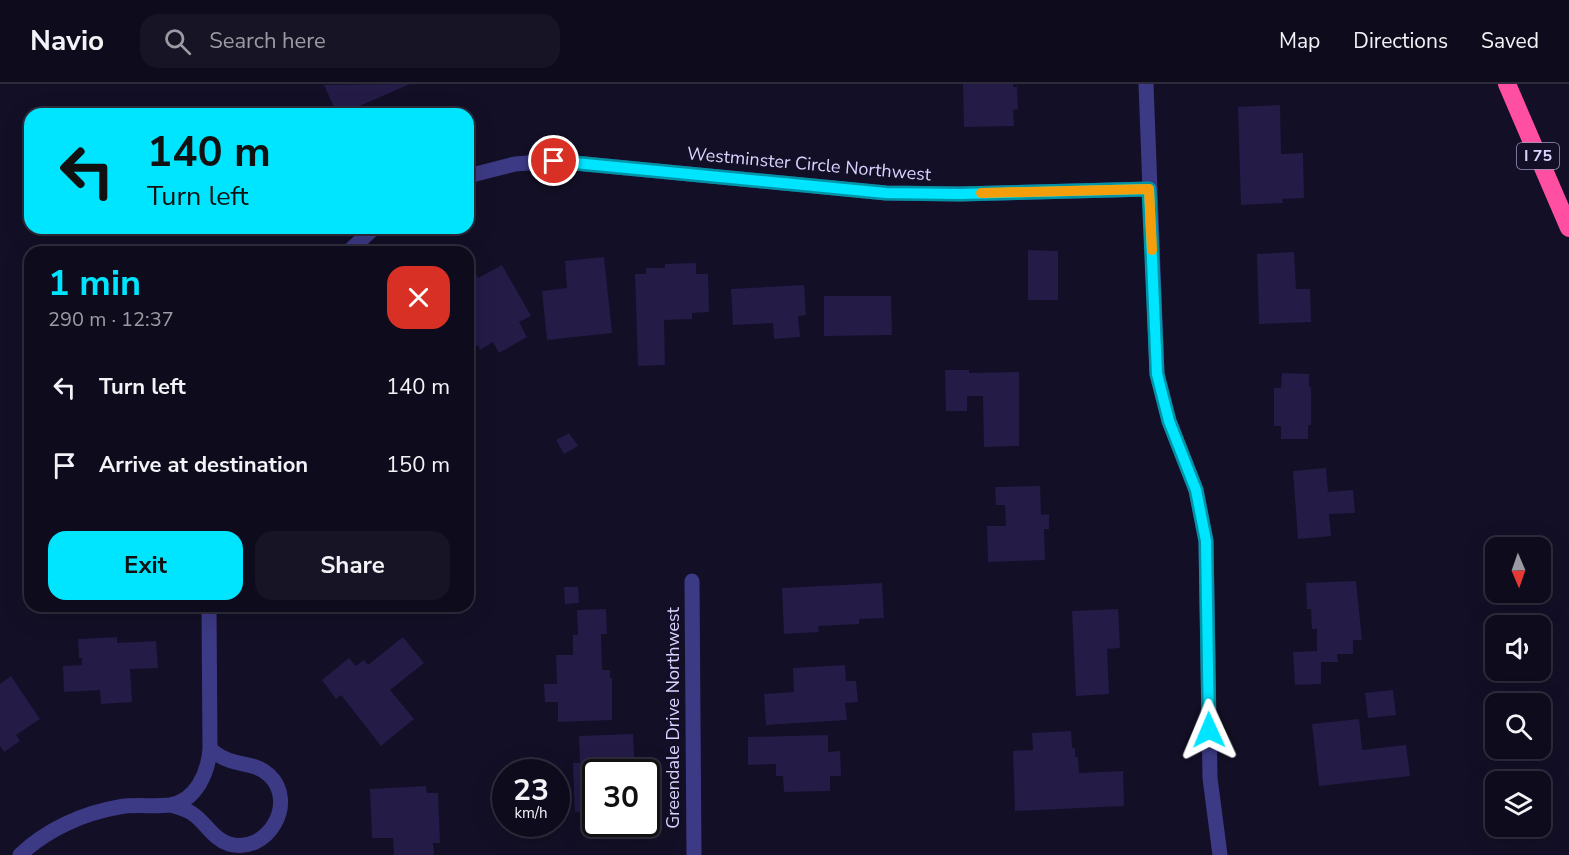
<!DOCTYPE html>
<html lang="en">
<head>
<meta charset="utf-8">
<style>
  :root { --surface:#0e0b1c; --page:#171425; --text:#f1f3f6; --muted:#9b9ba3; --line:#2e2b3b; --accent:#00e5ff }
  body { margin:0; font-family:"Nunito Sans",sans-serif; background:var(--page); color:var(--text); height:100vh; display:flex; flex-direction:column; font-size:22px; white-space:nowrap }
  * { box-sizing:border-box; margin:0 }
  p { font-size:20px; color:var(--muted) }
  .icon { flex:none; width:33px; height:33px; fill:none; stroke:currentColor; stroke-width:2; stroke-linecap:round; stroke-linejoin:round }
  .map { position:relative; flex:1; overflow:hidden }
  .sheet { position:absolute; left:24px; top:162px; width:450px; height:366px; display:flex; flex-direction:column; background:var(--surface); border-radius:18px; box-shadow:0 6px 24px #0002,0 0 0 2px var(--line) }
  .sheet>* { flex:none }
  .hud { position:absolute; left:24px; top:24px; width:450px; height:126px; border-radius:18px; box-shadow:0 6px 24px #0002,0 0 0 2px var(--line); background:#00e5ff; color:#111; overflow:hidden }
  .needle { width:39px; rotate:178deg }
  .buttons { position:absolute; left:1485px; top:453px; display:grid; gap:12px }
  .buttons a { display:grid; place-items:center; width:66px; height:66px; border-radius:12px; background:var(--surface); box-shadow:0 6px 24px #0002,0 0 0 2px var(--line); font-size:30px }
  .speed { position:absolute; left:492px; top:675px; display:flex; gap:12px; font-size:30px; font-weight:700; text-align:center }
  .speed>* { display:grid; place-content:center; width:78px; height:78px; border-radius:50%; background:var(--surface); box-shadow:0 6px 24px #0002,0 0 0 2px var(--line); line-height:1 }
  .speed small { font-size:15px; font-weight:400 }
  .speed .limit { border:3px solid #111; border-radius:9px; background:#fff; color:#111 }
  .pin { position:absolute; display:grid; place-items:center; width:51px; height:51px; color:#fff; margin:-26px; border:3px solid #fff; border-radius:50%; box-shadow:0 2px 6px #0007 }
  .me { position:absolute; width:66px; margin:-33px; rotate:359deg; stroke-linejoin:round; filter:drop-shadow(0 0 4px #0008) }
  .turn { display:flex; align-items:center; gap:21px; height:126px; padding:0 24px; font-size:27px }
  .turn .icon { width:78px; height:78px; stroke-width:2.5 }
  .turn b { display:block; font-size:42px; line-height:51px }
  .round { display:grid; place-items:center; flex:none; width:63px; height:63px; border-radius:18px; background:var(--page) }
  .headline { display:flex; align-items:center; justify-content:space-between; height:102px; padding:0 24px }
  h1 { font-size:36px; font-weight:700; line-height:45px; color:var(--accent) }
  .cta { display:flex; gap:12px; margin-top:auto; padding:12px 24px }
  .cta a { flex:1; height:69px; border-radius:18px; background:var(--accent); color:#111; font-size:24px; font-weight:700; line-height:69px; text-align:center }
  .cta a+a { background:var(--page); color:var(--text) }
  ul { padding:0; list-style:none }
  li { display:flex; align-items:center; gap:18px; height:78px; padding:0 24px }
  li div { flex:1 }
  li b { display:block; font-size:22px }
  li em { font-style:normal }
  header { display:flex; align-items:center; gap:36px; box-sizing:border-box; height:84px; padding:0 30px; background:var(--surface); border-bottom:2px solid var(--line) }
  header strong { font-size:28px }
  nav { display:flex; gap:33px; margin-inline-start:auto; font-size:21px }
  .search { width:420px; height:54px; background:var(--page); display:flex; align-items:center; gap:15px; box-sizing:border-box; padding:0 21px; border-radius:18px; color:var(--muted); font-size:22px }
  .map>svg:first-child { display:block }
  .building { fill:#241b47 }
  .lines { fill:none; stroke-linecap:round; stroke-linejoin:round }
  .minor { stroke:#3d3a85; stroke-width:15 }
  .motorway { stroke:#ff4fa3; stroke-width:18 }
  .route-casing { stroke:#0095a6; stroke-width:15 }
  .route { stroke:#00e5ff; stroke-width:10 }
  .slow { stroke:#f59e0b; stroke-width:10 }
  .labels { text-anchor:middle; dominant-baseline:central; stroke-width:6; stroke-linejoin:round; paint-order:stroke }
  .shield { fill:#130f26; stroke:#9e99be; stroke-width:1.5 }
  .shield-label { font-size:16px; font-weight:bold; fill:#d9d4ff }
  .street-label { font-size:18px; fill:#d9d4ff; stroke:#130f26 }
</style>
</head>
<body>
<header>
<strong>Navio</strong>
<div class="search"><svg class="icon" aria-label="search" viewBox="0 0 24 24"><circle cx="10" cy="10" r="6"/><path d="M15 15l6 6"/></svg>Search here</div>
<nav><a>Map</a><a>Directions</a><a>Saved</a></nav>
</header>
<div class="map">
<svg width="1569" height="771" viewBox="0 0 1569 771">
  <rect width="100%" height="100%" fill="#130f26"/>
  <!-- building -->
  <path class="building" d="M410 0 341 30H337L324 1Z
    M963 0H1013V3H1017L1018 25 1013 26 1014 42 964 43Z
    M1280 21 1281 70 1303 69 1304 114 1282 115 1283 119 1241 121 1238 23Z
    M1028 166 1058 167V216H1028Z
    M1294 168 1296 205H1310L1311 238 1259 240 1257 170Z
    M604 173 612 249 547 256 542 207 567 204 565 177Z
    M696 179V190H708L709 228 692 229V235L664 236 665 281 638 282 635 190H646V184H665V180Z
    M502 181 531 232 519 238 527 253 499 269 493 258 480 266 478 261 468 267V201L470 200 468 192 475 188 478 194Z
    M804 201 806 231 798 232 800 253 774 255 773 239 733 241 731 205Z
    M824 212H891L892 251 824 252Z
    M945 286H969V289L1019 288V362L984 363 983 312H967V327H946Z
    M1282 289 1309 290V303H1311V341H1308V355H1281V342H1274V304H1281Z
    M569 349 578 362 564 370 556 356Z
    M1326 384 1328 408 1353 406 1355 429 1329 430 1331 452 1298 455 1293 387Z
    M1040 402 1041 431 1049 430V445H1044L1045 476 988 478 987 442H1006L1005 421H996L995 403Z
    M1356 497 1362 556H1353V570H1337L1338 578H1321V600L1295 601 1293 568 1317 567V545H1312L1311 525H1307L1306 499Z
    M882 499 884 534 859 535V540L818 542 819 548 784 550 782 504Z
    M564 503H578L579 519 565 520Z
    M606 525 607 550H601L602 586H610V594H612V636L558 638V618H545L544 600H557L556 571H573V551H578L577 526Z
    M1118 525 1120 564 1107 565 1109 610 1076 612 1072 527Z
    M117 553V559L156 557 158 584 130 585 132 618 101 620 100 606 64 608 63 582 82 581V574H79L78 555Z
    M403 553 424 579 390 606 414 635 381 662 341 611 336 615 322 596 349 574 356 582 364 576 368 581Z
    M845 581 846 597H856L858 618 845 619 847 636 766 641 764 610 794 608 793 584Z
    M11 592 40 635 16 651 20 657 4 668 0 662V600Z
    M1393 606 1396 631 1368 634 1365 609Z
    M1359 635 1362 666 1406 661 1410 692 1319 702 1312 640Z
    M1071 647 1072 664H1075V673H1078L1079 689 1123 687 1124 722 1015 727 1013 667 1033 666 1032 649Z
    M633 650 635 688H596V727L575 728 573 679H580L579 652Z
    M828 651V668L840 667 841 692H830V707L784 708 783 692H776V680L748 681V653Z
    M426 702 427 709H438L440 759H433L434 771H394L393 754H372L370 705Z"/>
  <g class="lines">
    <!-- minor -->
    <path class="minor" d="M1146 0 1157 290 1169 337 1196 406 1206 457 1210 694 1220 771
      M468 92 515 80 554 77 886 109 960 110 1149 105
      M348 168 374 144
      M692 497 694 771
      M172 721C179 724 188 726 193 730 207 740 212 754 229 760 268 771 298 718 269 691 256 679 242 682 226 675 221 673 215 669 210 665
      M20 771C46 746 83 729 119 723 135 720 153 723 170 721 196 717 208 689 210 665L209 522"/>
    <!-- motorway -->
    <path class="motorway" d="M1507 0 1569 144"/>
  </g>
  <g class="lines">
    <!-- route casing -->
    <g class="route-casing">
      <path id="route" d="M554 77 886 109 960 110 1149 105 1157 290 1169 337 1196 406 1206 457 1209 646"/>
    </g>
    <!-- route -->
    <use href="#route" class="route"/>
    <!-- slow -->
    <path class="slow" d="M981 109 1149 105 1152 166"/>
  </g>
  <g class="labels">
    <!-- shield labels -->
    <rect class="shield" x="1517" y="59" width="42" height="26" rx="4.5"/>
    <g class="shield-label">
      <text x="1538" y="72">I 75</text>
    </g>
    <!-- street labels -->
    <g class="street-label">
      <text transform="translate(809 80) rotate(5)">Westminster Circle Northwest</text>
      <text transform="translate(673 634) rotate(-90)">Greendale Drive Northwest</text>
    </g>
  </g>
</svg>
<div class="buttons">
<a><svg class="needle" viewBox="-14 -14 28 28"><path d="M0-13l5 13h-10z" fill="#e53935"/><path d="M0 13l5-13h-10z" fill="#9b9ba3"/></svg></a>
<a><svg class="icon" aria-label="sound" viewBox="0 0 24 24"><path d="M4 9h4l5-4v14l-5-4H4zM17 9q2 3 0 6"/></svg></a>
<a><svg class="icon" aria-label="search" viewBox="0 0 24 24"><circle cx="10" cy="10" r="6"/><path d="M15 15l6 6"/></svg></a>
<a><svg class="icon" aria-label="layers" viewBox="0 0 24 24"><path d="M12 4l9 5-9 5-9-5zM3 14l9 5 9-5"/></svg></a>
</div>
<div class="speed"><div>23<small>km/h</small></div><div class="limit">30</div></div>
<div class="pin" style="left:554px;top:77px;background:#d93025"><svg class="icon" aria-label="arrive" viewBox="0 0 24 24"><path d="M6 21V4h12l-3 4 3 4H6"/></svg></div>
<svg class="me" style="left:1209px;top:646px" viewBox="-20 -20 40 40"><path d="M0-17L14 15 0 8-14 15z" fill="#00e5ff" stroke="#fff" stroke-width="4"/></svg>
<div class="hud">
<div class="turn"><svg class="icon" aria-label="left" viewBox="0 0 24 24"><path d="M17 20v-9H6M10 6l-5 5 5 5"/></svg><div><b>140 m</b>Turn left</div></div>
</div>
<section class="sheet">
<div class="headline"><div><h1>1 min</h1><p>290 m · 12:37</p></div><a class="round" style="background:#d93025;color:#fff"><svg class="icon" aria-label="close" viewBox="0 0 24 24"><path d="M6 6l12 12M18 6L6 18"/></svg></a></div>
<ul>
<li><svg class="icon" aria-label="left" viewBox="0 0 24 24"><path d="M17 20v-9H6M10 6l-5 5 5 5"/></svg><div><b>Turn left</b></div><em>140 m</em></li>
<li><svg class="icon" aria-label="arrive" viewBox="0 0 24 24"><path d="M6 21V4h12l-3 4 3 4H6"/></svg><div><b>Arrive at destination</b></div><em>150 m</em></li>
</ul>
<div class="cta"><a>Exit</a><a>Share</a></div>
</section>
</div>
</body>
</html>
